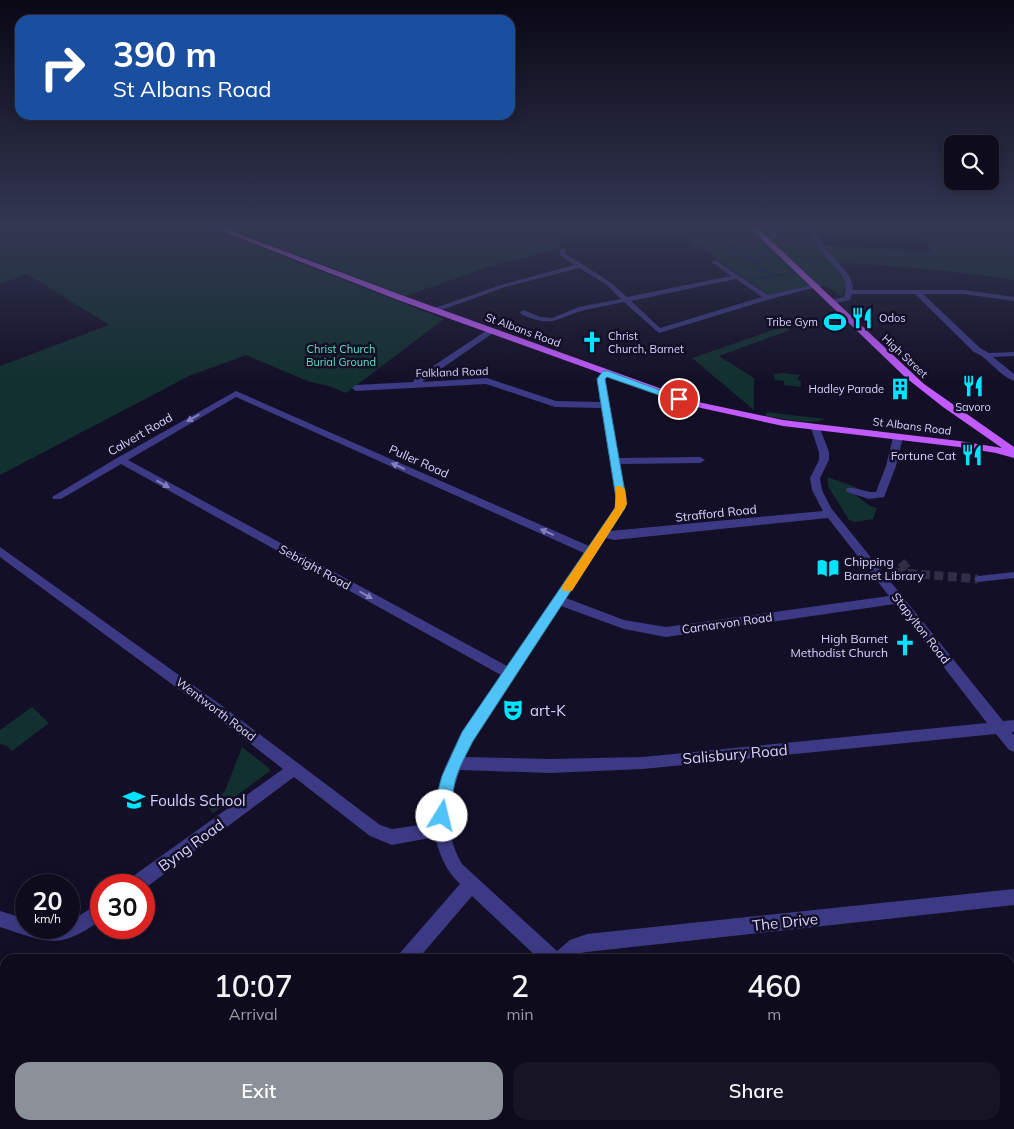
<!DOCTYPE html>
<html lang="en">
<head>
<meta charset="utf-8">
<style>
  :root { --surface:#0e0b1c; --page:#171425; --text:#f1f3f6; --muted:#9b9ba3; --line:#2e2b3b; --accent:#8c9099 }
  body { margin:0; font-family:Mulish,sans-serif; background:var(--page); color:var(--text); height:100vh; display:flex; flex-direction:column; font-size:19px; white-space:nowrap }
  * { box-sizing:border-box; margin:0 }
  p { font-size:16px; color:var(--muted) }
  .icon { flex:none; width:28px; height:28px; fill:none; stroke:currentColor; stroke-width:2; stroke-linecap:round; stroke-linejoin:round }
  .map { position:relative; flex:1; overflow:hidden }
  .drawer { position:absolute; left:0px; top:954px; width:1015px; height:176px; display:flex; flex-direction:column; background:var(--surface); border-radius:15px 15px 0 0; box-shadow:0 2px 12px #0003,0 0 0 1px var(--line) }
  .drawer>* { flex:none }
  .banner { position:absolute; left:15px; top:15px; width:500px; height:105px; border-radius:15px; box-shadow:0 2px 12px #0003,0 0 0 1px var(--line); background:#1a4fa0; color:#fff; overflow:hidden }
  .buttons { position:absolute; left:944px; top:135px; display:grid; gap:10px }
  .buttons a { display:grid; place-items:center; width:55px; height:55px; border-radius:10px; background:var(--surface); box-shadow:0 2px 12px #0003,0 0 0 1px var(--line); font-size:25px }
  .speed { position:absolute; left:15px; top:874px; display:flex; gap:10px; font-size:25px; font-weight:700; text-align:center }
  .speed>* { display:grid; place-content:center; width:65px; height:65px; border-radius:50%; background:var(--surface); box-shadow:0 2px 12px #0003,0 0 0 1px var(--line); line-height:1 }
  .speed small { font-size:12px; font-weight:400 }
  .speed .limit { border:8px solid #d22; background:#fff; color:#111 }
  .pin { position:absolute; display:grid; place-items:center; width:42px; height:42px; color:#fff; margin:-21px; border:2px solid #fff; border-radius:50%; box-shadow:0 1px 5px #0007 }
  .me { position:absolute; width:55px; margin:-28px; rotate:9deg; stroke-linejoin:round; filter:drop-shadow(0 0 4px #0008) }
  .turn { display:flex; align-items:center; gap:18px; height:105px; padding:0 15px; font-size:22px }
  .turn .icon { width:65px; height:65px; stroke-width:2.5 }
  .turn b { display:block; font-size:35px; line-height:42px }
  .eta { display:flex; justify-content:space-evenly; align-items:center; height:85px; text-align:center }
  .eta b { font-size:30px; font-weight:600; line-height:35px }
  .cta { display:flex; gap:10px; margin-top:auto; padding:10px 15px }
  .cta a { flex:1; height:58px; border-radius:15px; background:var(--accent); color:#fff; font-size:20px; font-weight:600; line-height:58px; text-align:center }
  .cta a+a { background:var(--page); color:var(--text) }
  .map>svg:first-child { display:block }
  .green { fill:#12302f }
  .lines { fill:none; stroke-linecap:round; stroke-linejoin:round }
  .stream { stroke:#0a1f44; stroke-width:2 }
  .pedestrian-tunnel { stroke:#312d47; stroke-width:9; stroke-dasharray:9 4.5; stroke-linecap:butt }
  .pedestrian { fill:#3d3a85; fill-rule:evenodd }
  .minor { fill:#3d3a85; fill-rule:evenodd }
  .tertiary { fill:#3d3a85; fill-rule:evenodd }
  .primary { fill:#c25bff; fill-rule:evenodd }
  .oneway { fill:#837fbc }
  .route { fill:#4fc3f7; stroke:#337fa1 }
  .slow { fill:#f59e0b }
  .labels { text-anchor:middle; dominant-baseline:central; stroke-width:5; stroke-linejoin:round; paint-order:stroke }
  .far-poi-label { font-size:11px; fill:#d9d4ff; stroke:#130f26; text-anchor:start }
  .far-street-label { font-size:11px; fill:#d9d4ff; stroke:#130f26 }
  .far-park-label { font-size:11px; fill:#5fe0c0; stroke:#130f26 }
  .street-label { font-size:12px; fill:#d9d4ff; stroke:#130f26 }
  .poi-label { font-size:12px; fill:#d9d4ff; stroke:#130f26; text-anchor:end }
  .near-poi-label { font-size:15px; fill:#d9d4ff; stroke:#130f26; text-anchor:start }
  .near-street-label { font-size:15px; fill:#d9d4ff; stroke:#130f26 }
</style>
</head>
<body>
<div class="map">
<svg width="1014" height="1129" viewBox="0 0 1014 1129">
  <rect width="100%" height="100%" fill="#130f26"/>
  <!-- green -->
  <path class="green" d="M0 225H202L444 319 346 393 329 386 310 382 246 355 189 376 0 475V366L109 325 27 274 0 284Z
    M219 225H560L561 248 488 267 406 296Z
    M667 225H808L819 245 933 252 918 232H1014V280L956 272 882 265 834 263 846 285 842 297 826 286 806 287 769 295Z
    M785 326 790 330 719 356 754 378V410L692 358Z
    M783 373 800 375 797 380 801 381V387L784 385V381L775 380 774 374Z
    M766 412 825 419C812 426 781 418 766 416Z
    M827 477 856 487 853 493 870 506 877 508 873 519 855 522 849 520 829 488Z
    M32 707 49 723 12 751 7 746 0 744V730Z
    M242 747 269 768 270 771 213 813 208 807 225 791Z"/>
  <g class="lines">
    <!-- stream -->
    <path class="stream" d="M741 225 794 273 756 279
      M706 228 775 276
      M755 272 766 270"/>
    <!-- pedestrian-tunnel -->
    <path class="pedestrian-tunnel" d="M901 562 911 573
      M894 572 978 579"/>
    <!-- pedestrian -->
    <path class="pedestrian" d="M1014 572V578L978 582 974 579 978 576Z"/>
    <!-- minor -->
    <path class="minor" d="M668 225H706L679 230Z
      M807 225H813C817 233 821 242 827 250 836 263 853 272 853 290H964L1014 297V301L964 294H923L980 348 989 353 1014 352V356L993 357 1014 374V381C998 375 989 358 974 352L915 294H852L850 300 831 304V300L844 297C851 277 833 267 823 253 816 245 812 234 807 225Z
      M563 248 566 250V254L610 282 627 297 731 276 713 263 712 262 715 260 768 295 818 284 821 286 774 298 659 333 624 302C611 305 598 307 585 310 555 318 554 329 521 314L520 312 524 310 540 317 552 318 579 307 621 299 606 284 579 268 505 287 436 312 429 310 501 285 574 265 560 255V250ZM736 279 762 297 660 328 631 301Z
      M489 329 496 331 422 382 487 378 556 401 600 402 597 379 603 371H609L610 373 605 379V385L619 458 700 457 705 460 700 463 620 464 626 498 625 508 610 531 823 511 812 490 810 478 819 460V452L811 428 816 425 819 426 829 452V460L820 478 822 490 831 508 1003 721 1014 720V732H1011L1014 735V752L1009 750 996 734 643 769 550 773 460 770C448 804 443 831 462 864L557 951 570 940 587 934 1014 889V905L587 952 581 953 574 959H539L472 896 418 959H397L400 953 460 884C446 871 440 856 435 837L392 845 370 836 294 777 144 889V885H127L129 879 283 769 215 716 0 557V547L225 708 380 825 392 829 434 823C433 767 471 719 501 675L121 464 61 499H53L52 497 117 458 236 391 589 546 615 508 616 498 601 408 555 407 486 384 356 391 352 388 356 385 413 382 415 378ZM236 397 584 553 507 666 128 460ZM828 518 889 596 666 627 624 620 566 598 606 538 614 540ZM895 604 987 723 643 757 550 759 465 757 472 741 561 606 624 629 666 637Z
      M898 434 903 437 896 466 884 497 869 499 847 492 846 490 847 488C857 486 866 493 876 492L886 466 893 437Z
      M101 902V920C58 951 47 942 0 927V911L26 919V928H69V922Z
      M248 1125H269L267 1129H246Z
      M274 1125H295L297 1129H276Z
      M720 1125H742L744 1129H722Z
      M752 1125H809L811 1129H750Z"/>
    <!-- tertiary -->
    <path class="tertiary" d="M768 225H774L777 233 775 239 768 241 765 239 770 237Z"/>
    <!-- primary -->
    <path class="primary" d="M207 225H215L404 296 698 402 783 420 959 441 1002 448 943 407 905 377 747 225H754L924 384 1014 447V458L996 453 959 447 783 426 692 406 398 300Z"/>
  </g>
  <!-- one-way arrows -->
  <defs><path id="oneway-solid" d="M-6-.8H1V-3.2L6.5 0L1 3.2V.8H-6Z" transform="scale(1.25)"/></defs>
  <g class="oneway">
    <use href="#oneway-solid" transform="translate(193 418) rotate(150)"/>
    <use href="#oneway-solid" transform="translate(398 466) rotate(-156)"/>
    <use href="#oneway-solid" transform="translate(163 484) rotate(29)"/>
    <use href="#oneway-solid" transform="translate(547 532) rotate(-156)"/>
    <use href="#oneway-solid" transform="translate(366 595) rotate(29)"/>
  </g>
  <!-- sky -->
  <linearGradient id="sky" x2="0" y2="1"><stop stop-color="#0a0815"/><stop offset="0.59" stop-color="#333752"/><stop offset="1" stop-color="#333752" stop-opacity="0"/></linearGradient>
  <rect width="1014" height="383" fill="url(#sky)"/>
  <!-- route -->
  <path class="route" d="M603 371H608L684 399 676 401 607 377 605 379 626 498 625 508 473 741C467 753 460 765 456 778 452 791 452 809 447 821L442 823 436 821 434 816 435 802 442 776 462 732 615 508 616 498 597 379Z"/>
  <!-- slow -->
  <path class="slow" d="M616 486H620L625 489 627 504 625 508 572 591H563L562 588 563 585 615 508Z"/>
  <!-- icons -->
  <defs>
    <g id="restaurant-bare" transform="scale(1.725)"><path d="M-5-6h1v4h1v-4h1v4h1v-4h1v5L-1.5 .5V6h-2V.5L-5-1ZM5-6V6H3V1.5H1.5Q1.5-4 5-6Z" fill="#00e5ff" stroke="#130f26" stroke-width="2.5" paint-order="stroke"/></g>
    <g id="stadium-bare" transform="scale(1.725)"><path d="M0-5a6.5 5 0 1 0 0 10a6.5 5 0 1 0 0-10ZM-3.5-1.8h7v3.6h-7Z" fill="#00e5ff" stroke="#130f26" stroke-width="2.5" paint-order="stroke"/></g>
    <g id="church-bare" transform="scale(1.725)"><path d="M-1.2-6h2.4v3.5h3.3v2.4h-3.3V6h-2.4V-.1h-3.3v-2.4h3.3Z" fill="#00e5ff" stroke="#130f26" stroke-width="2.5" paint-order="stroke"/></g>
    <g id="building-bare" transform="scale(1.725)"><path d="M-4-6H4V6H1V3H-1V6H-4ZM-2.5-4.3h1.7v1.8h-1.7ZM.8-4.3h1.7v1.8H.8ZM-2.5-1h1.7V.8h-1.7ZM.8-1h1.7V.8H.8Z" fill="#00e5ff" stroke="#130f26" stroke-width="2.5" paint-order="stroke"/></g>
    <g id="library-bare" transform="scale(1.725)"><path d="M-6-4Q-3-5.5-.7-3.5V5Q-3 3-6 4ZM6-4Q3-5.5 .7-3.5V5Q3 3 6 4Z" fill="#00e5ff" stroke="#130f26" stroke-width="2.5" paint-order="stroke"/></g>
    <g id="theatre-bare" transform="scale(1.725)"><path d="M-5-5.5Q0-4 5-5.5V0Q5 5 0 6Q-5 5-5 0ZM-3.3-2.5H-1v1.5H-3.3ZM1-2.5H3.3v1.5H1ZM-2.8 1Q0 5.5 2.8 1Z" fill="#00e5ff" stroke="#130f26" stroke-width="2.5" paint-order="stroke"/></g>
    <g id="school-bare" transform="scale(1.725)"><path d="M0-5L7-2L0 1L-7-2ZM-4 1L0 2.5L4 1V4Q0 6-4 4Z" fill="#00e5ff" stroke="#130f26" stroke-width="2.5" paint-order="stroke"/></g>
  </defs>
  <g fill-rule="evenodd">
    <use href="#restaurant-bare" x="862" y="318"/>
    <use href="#stadium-bare" x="835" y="322"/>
    <use href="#church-bare" x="592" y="342"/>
    <use href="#restaurant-bare" x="973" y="386"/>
    <use href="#building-bare" x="900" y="389"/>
    <use href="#restaurant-bare" x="972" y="455"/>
    <use href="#library-bare" x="828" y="568"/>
    <use href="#church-bare" x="905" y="645"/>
    <use href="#theatre-bare" x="513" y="710"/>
    <use href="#school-bare" x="134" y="800"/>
  </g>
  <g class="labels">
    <!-- far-poi labels -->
    <g class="far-poi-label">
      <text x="879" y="318">Odos</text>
      <text x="818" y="322" text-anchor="end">Tribe Gym</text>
      <text x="608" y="336">Christ<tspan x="608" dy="13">Church, Barnet</tspan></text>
      <text x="884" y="389" text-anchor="end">Hadley Parade</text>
      <text x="973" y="407" text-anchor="middle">Savoro</text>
    </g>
    <!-- far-street labels -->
    <g class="far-street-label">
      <text transform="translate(523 330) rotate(20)">St Albans Road</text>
      <text transform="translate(905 356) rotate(43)">High Street</text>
      <text transform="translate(452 372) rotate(-2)">Falkland Road</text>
      <text transform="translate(912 426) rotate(7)">St Albans Road</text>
    </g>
    <!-- far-park labels -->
    <g class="far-park-label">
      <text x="341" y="349">Christ Church<tspan x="341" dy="13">Burial Ground</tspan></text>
    </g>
    <!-- street labels -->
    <g class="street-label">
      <text transform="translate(140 434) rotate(-30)">Calvert Road</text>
      <text transform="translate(419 461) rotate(24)">Puller Road</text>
      <text transform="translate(716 513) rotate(-6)">Strafford Road</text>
      <text transform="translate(315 567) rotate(29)">Sebright Road</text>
      <text transform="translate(727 623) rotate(-8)">Carnarvon Road</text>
      <text transform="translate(921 628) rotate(52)">Stapylton Road</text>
      <text transform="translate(216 709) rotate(37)">Wentworth Road</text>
    </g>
    <!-- poi labels -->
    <g class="poi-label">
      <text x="956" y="455">Fortune Cat</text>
      <text x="844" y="561" text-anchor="start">Chipping<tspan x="844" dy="14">Barnet Library</tspan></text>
      <text x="888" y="638">High Barnet<tspan x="888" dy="14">Methodist Church</tspan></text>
    </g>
    <!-- near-poi labels -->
    <g class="near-poi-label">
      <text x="530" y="710">art-K</text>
      <text x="150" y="800">Foulds School</text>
    </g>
    <!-- near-street labels -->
    <g class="near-street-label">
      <text transform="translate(735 754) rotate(-5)">Salisbury Road</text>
      <text transform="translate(191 845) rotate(-36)">Byng Road</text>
      <text transform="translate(785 922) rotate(-6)">The Drive</text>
    </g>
  </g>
</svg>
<div class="buttons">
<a><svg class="icon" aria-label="search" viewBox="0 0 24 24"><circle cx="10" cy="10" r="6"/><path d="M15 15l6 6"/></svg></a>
</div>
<div class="speed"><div>20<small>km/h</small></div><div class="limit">30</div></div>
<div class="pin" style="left:679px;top:399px;background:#d93025"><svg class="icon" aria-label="arrive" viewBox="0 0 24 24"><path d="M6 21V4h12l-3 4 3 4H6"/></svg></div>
<svg class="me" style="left:442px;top:816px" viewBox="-20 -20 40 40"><circle r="19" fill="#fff"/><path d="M0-13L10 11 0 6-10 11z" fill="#4fc3f7"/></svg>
<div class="banner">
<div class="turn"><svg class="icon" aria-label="right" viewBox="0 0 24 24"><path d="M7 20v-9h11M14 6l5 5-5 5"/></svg><div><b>390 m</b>St Albans Road</div></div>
</div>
<section class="drawer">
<div class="eta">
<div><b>10:07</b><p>Arrival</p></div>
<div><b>2</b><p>min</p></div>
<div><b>460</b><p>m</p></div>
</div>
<div class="cta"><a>Exit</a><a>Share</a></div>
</section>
</div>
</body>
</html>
